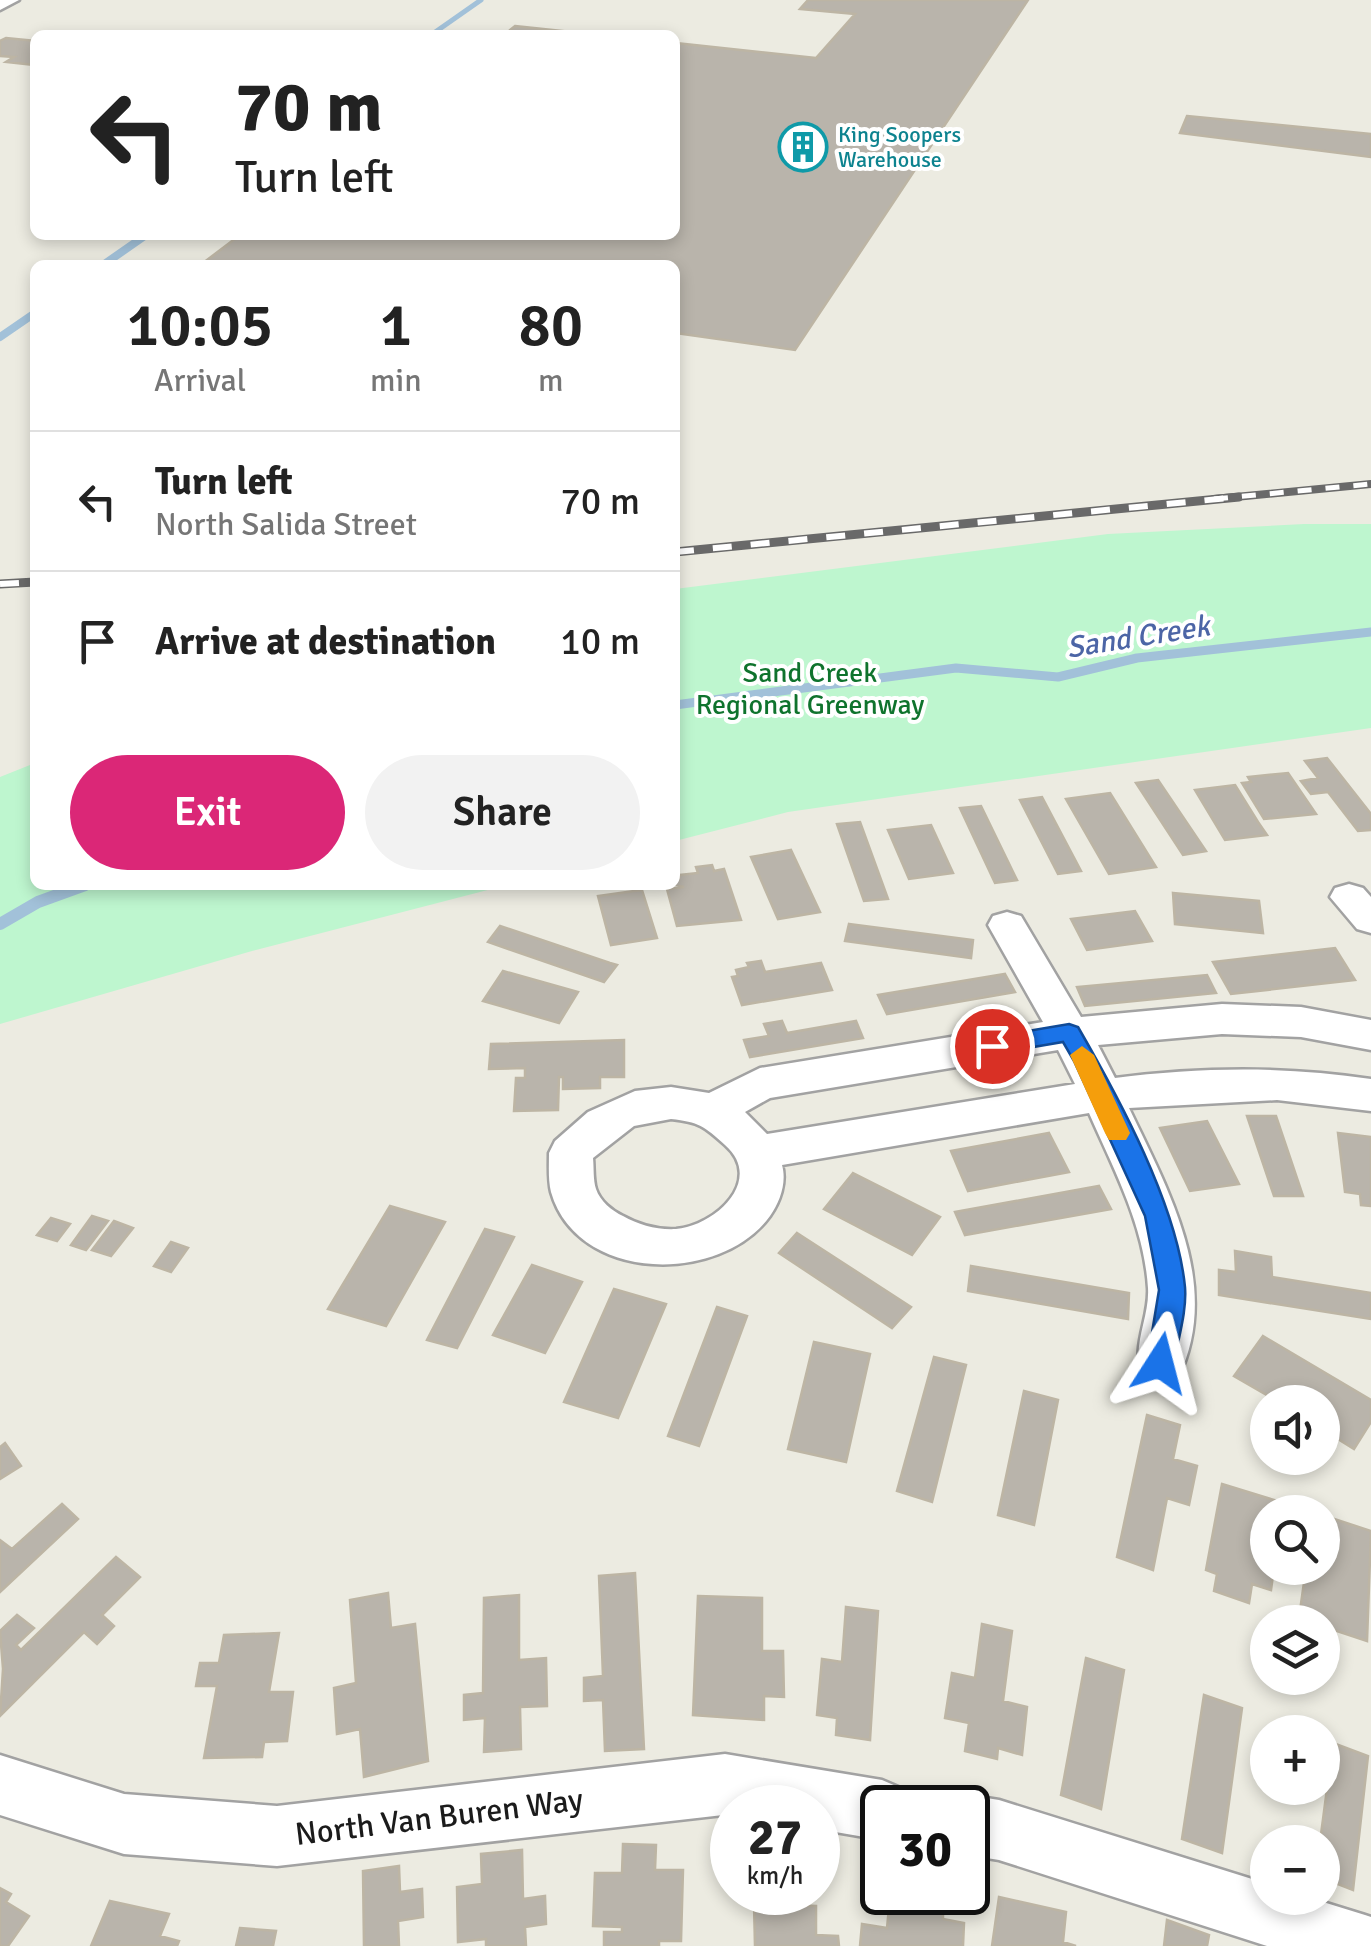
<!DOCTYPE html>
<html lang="en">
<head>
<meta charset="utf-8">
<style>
  :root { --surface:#fff; --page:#f2f2f2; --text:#222; --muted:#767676; --line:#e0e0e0; --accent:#db2777 }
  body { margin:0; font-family:Signika,sans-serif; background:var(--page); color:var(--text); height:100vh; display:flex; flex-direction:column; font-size:38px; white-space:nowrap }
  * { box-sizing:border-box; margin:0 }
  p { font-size:32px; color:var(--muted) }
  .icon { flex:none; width:55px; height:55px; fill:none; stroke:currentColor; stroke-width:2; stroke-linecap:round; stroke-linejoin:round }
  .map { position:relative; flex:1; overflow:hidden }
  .drawer { position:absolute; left:30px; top:260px; width:650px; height:630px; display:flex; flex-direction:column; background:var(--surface); border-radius:15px; box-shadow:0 5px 15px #0003 }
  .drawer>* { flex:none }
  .guide { position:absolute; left:30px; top:30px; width:650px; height:210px; border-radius:15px; box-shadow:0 5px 15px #0003; background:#fff; color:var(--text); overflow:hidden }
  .controls { position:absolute; left:1250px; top:1385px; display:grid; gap:20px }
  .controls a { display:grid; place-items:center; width:90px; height:90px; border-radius:50%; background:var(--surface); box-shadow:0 5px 15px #0003; font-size:50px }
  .speed { position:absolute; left:710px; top:1785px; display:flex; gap:20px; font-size:50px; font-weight:700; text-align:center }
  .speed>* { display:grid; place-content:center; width:130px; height:130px; border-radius:50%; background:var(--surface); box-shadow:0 5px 15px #0003; line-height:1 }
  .speed small { font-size:25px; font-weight:400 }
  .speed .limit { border:5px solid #111; border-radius:15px; background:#fff; color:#111 }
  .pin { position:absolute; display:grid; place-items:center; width:85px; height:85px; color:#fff; margin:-42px; border:5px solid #fff; border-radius:50%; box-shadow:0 2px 10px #0007 }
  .me { position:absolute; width:110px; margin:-55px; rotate:9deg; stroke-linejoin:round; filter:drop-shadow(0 0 8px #0008) }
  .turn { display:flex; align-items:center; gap:35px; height:210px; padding:0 40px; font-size:45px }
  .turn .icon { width:130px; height:130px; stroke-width:2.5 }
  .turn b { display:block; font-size:70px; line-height:85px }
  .eta { display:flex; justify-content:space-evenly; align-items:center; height:170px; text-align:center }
  .eta b { font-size:60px; font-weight:600; line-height:70px }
  .button { display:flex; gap:20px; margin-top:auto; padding:20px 40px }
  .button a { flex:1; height:115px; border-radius:60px; background:var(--accent); color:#fff; font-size:40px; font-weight:600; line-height:115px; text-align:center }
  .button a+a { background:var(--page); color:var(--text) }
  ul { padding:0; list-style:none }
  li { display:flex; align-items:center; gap:30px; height:140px; padding:0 40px; border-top:2px solid var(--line) }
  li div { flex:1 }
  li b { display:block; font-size:38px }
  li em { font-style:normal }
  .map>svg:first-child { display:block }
  .park { fill:#bef6cf }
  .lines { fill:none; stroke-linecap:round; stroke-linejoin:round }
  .stream-far3 { stroke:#a2c1d9; stroke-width:5 }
  .stream-far2 { stroke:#a2c1d9; stroke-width:8 }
  .stream-far1 { stroke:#a2c1d9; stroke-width:9 }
  .stream { stroke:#a2c1d9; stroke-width:12 }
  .building { fill:#b9b4ab; stroke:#bdb5a4; stroke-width:2.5 }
  .minor-casing { stroke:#a2a2a2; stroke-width:5 }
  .minor { fill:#fff; fill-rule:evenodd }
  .rail-far1-casing { stroke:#696969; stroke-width:8 }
  .rail-casing { stroke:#696969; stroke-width:9 }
  .rail-far1 { stroke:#fff; stroke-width:5; stroke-dasharray:14; stroke-linecap:butt }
  .rail { stroke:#fff; stroke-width:6; stroke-dasharray:19; stroke-linecap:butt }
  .route { fill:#1a73e8; stroke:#114b97; stroke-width:2.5 }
  .slow { fill:#f59e0b }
  .labels { text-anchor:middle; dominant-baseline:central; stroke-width:8; stroke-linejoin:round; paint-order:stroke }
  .far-culture-label { font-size:22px; fill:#0d838f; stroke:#fff; text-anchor:start }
  .park-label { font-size:28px; fill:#0f732d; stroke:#fff }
  .water-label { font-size:30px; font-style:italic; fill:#4c65a6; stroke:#fff }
  .near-street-label { font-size:32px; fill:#1b1b1b; stroke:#fff }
</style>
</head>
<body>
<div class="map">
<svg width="1371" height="1946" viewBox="0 0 1371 1946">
  <rect width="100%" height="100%" fill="#ecebe1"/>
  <!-- park -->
  <path class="park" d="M1304 524H1371V728L788 812 675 841V589L1108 534Z
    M35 763V885H507L252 951 0 1024V777Z"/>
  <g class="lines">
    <!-- stream-far3 -->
    <path class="stream-far3" d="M431 35 481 0"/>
    <!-- stream-far2 -->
    <path class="stream-far2" d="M103 265 146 235
      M0 337 35 313"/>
    <!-- stream-far1 -->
    <path class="stream-far1" d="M675 705 956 668 1058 677 1137 658 1371 632"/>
    <!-- stream -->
    <path class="stream" d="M0 924 38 902 85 885"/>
  </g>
  <!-- building -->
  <path class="building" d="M808 0H1028L795 350 675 333V265L203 263 240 235H675V43L816 58 855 14 800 9Z
    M515 26 600 35H504Z
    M6 38 35 41V65L6 62 14 57 0 56V41Z
    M1187 116 1371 134V157L1180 133Z
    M1327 758 1371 814V830L1358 831 1328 792 1311 794 1301 781 1318 778 1305 761Z
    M1288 773 1316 814 1264 819 1242 783 1251 782 1248 777Z
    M1158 780 1206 851 1183 855 1136 783Z
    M1235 785 1258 822 1267 835 1225 840 1195 790Z
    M1110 793 1156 867 1109 874 1066 799Z
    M1042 797 1081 871 1058 874 1020 800Z
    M981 806 1015 876 1017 880 995 883 960 808Z
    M860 822 888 899 864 901 837 824Z
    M931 825 953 873 909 879 888 830Z
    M791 850 820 912 778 919 751 857Z
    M712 865 714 871 724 869 741 920 677 926 667 889 684 887 675 885 680 875 698 873 696 867Z
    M642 890 657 938 611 945 598 896Z
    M1173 893 1259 901 1263 933 1175 924Z
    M1135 911 1152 941 1087 950 1071 919Z
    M849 924 973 940 971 958 845 941Z
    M500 926 610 963 617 965 604 982 488 942Z
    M1335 948 1355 980 1231 994 1213 962Z
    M761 961 765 972 821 963 832 990 742 1005 732 977 738 976 736 970 749 967 747 963Z
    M503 971 578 992 559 1023 483 1001Z
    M1005 974 1015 992 887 1014 878 995Z
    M1207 975 1216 993 1085 1006 1077 987Z
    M782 1021 787 1033 856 1021 863 1038 750 1057 744 1040 769 1036 764 1024Z
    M624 1040V1077H600V1088L563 1089V1077H559L558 1110 514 1111 516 1078H525V1068L489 1069 491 1044Z
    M1247 1116H1276L1303 1196H1274Z
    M1207 1121 1239 1184 1190 1191 1160 1128Z
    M1049 1133 1069 1172 968 1191 951 1151Z
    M1338 1133 1371 1137V1206L1361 1205 1360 1194 1345 1192Z
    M853 1173 940 1217 912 1255 824 1209Z
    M1099 1186 1111 1209 965 1235 955 1212Z
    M390 1206 445 1222 386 1326 328 1309Z
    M92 1216 108 1221 86 1250 71 1245Z
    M51 1218 70 1224 57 1241 37 1235Z
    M114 1221 133 1228 111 1256 92 1250Z
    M485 1229 514 1237 457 1348 427 1340Z
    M797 1233 911 1307 892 1328 779 1253Z
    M171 1242 188 1248 171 1272 154 1266Z
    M1235 1251 1271 1257 1272 1277 1371 1293V1319L1219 1295V1270L1236 1272Z
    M532 1265 582 1282 545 1353 493 1335Z
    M971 1266 1129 1293 1128 1319 968 1291Z
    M614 1289 666 1304 618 1418 564 1402Z
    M717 1307 747 1316 699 1446 668 1436Z
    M1263 1336 1371 1400V1422L1354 1449 1322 1429V1402H1279L1234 1376Z
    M814 1342 870 1354 846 1462 788 1449Z
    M934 1357 966 1365 932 1502 897 1491Z
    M1024 1391 1058 1400 1034 1525 998 1515Z
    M1147 1415 1180 1425 1173 1459 1197 1466 1189 1505 1167 1498 1153 1570 1117 1557Z
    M5 1443 21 1466 0 1479V1447Z
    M1222 1484 1284 1503 1283 1512H1268V1568H1274L1271 1590 1252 1584 1249 1603 1214 1591 1217 1574 1206 1570Z
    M62 1504 78 1519 0 1592V1540L12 1549Z
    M1322 1515 1371 1531 1367 1641 1322 1626V1622L1299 1618 1306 1568H1322Z
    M116 1557 140 1577 102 1615 114 1626 97 1644 84 1632 0 1716 3 1669 0 1631 17 1615 34 1628 16 1645 21 1650Z
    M635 1573 644 1749 605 1751 603 1700 584 1701V1678L603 1676 599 1576Z
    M388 1593 391 1628 415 1624 428 1761 364 1777 360 1729 337 1734 334 1688 356 1683 350 1600Z
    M519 1595V1660L546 1658 547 1706 520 1707 521 1749 484 1752 485 1718 464 1720V1695L483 1693 484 1598Z
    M698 1596 762 1598V1651H783L784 1697 764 1696V1720L693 1715Z
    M846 1607 878 1611 870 1740 836 1735 837 1718 817 1715 822 1659 842 1662Z
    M982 1624 1012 1631 1003 1701 1027 1707 1022 1755 998 1748 997 1759 965 1751 969 1723 945 1718 952 1673 975 1678Z
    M279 1633 269 1692H293L287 1741 264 1742 262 1757 204 1758 217 1686H196L200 1663H219L224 1635Z
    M1086 1658 1124 1670 1101 1809 1061 1795Z
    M1204 1695 1242 1708 1222 1853 1182 1839Z
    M1333 1743 1368 1756 1353 1890 1322 1878 1320 1842Z
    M623 1844 656 1845 655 1870H683L681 1941H659V1946H604V1932H622V1927L593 1926 595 1873H622Z
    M522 1850 523 1899 545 1896 546 1924 525 1927 526 1946H486V1939L458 1942 457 1887 482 1884 481 1854Z
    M399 1866 400 1892 422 1889 423 1917 398 1921 399 1946H364L363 1871Z
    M0 1888 11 1894 6 1902 29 1916 8 1946H0Z
    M890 1897 943 1906V1919L964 1923 963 1946H860L862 1924 887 1928Z
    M999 1897 1066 1912 1063 1942 1076 1946H992Z
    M110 1901 169 1914 160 1936 179 1941 177 1946H91Z
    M754 1904 816 1906V1935L838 1936 839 1946H755Z
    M1167 1920 1209 1935 1207 1946H1164Z
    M240 1928 276 1931 273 1946H236Z"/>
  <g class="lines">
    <!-- minor casing -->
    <g class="minor-casing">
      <path id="minor" d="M0 0H19L0 10Z
        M1349 884 1363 888 1371 897V933L1357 929 1330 897 1335 888Z
        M1007 912 1021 916 1081 1017 1222 1004 1301 1007 1371 1020V1050L1301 1037 1222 1034 1098 1045 1115 1078C1201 1067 1285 1066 1371 1079V1111L1277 1100 1129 1108C1168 1190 1223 1286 1178 1378L1161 1384 1144 1378C1129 1349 1150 1319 1148 1288 1144 1225 1114 1170 1089 1113L782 1165C787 1182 780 1202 770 1216 720 1285 577 1283 551 1192 548 1180 549 1166 549 1153L555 1141 588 1112 635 1091 671 1087 709 1093 760 1068 1043 1022 988 925 993 916ZM1058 1050 1075 1084 767 1134 745 1112 770 1098ZM671 1119C699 1122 704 1126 725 1145 765 1180 715 1226 676 1229 657 1230 639 1225 623 1216 612 1211 600 1201 596 1189 593 1180 594 1168 593 1158L634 1126Z
        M725 1754 882 1780 903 1789 911 1808H882V1840L818 1829V1808H732V1814L277 1866 124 1854 0 1815V1755L124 1794 277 1806Z
        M968 1795 999 1800 1268 1884V1898H1310L1365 1915 1371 1917V1946H1267L999 1860 968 1855V1808H945Z"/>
    </g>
    <!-- minor -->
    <use href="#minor" class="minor"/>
    <!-- rail-far1 casing -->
    <g class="rail-far1-casing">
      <path id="rail-far1" d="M1214 499 1371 484"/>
    </g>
    <!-- rail casing -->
    <g class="rail-casing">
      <path id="rail" d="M675 552 1239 497
        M0 584 35 582"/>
    </g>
    <!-- rail-far1 -->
    <use href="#rail-far1" class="rail-far1"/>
    <!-- rail -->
    <use href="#rail" class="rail"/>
  </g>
  <!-- route -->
  <path class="route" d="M1069 1024 1078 1027C1119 1098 1177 1205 1185 1287 1187 1311 1178 1339 1174 1363L1170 1371 1160 1375 1151 1371 1147 1363 1159 1290 1145 1216 1074 1061 1063 1042 992 1054 980 1046 992 1037Z"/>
  <!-- slow -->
  <path class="slow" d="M1082 1046 1094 1055 1130 1133 1126 1140H1109L1105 1133 1070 1055Z"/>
  <!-- icons -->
  <defs>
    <g id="building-ring" transform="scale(2.5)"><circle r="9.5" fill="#fff" stroke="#0f9aa8" stroke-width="1.5"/><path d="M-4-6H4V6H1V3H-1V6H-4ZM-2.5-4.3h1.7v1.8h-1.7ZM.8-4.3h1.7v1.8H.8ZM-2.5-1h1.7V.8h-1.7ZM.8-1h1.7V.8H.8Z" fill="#0f9aa8"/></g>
  </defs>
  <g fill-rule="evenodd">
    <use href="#building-ring" x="803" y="147"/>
  </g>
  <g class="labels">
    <!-- far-culture labels -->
    <g class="far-culture-label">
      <text x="838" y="134">King Soopers<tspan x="838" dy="25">Warehouse</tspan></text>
    </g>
    <!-- park labels -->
    <g class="park-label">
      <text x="810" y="673">Sand Creek<tspan x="810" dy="32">Regional Greenway</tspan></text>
    </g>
    <!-- water labels -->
    <g class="water-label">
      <text transform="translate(1138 637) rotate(-9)">Sand Creek</text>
    </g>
    <!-- near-street labels -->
    <g class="near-street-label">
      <text transform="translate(439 1817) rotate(-7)">North Van Buren Way</text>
    </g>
  </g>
</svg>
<div class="controls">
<a><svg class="icon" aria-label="sound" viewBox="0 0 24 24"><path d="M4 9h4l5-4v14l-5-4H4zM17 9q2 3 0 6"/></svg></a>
<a><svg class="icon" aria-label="search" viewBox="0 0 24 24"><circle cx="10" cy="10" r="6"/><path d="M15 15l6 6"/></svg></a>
<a><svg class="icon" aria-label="layers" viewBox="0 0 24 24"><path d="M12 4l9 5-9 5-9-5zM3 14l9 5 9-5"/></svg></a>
<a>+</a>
<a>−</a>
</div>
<div class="speed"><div>27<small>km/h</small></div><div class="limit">30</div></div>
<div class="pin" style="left:992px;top:1046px;background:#d93025"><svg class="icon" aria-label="arrive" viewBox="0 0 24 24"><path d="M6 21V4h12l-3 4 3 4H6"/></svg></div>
<svg class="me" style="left:1160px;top:1363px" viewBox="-20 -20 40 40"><path d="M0-17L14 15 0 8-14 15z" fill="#1a73e8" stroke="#fff" stroke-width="4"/></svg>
<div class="guide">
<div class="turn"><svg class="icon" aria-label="left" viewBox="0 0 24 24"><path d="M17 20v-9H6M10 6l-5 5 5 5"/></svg><div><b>70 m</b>Turn left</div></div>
</div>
<section class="drawer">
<div class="eta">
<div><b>10:05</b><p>Arrival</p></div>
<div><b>1</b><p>min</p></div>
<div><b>80</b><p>m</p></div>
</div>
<ul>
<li><svg class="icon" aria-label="left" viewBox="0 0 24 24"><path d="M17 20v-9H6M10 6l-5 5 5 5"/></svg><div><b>Turn left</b><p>North Salida Street</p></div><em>70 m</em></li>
<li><svg class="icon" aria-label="arrive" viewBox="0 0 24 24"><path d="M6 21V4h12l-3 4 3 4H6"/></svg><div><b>Arrive at destination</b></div><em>10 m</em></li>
</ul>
<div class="button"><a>Exit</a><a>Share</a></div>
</section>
</div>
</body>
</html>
